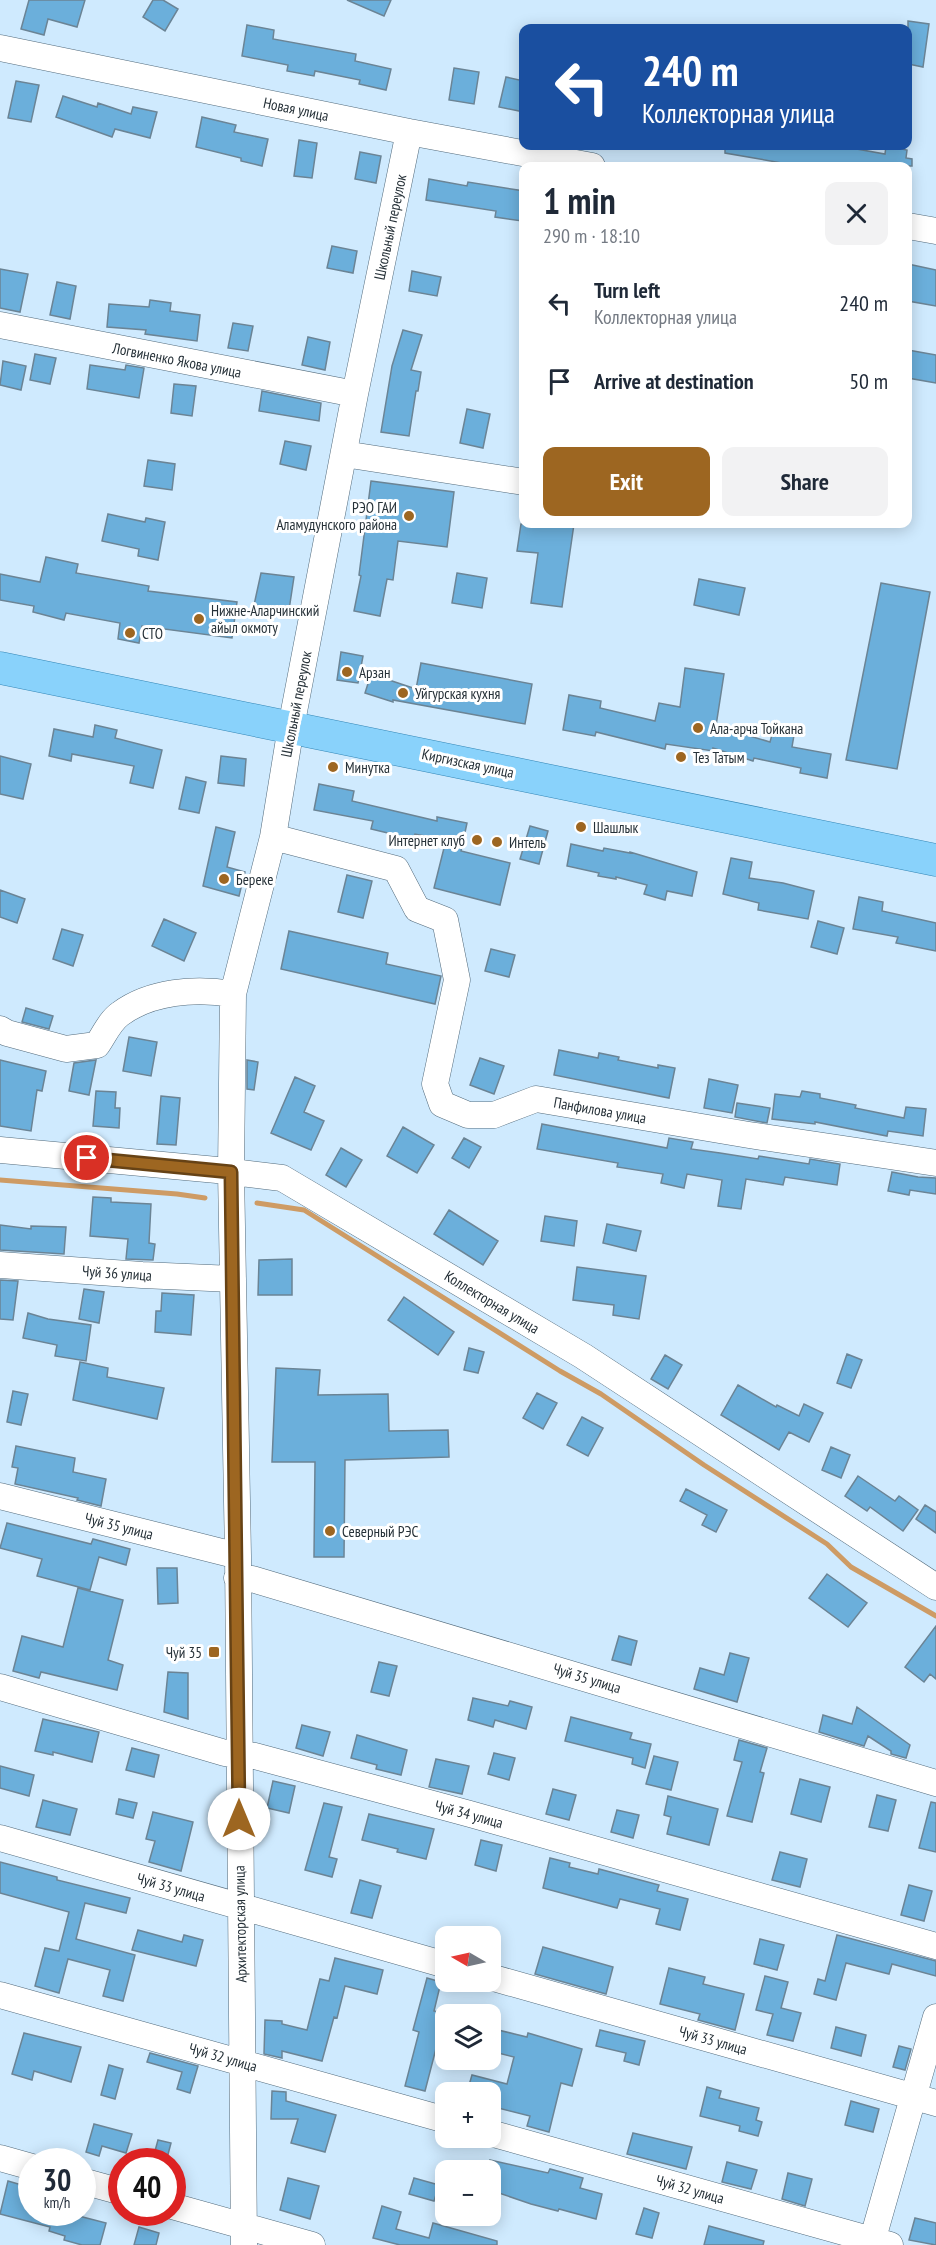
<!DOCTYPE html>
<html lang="en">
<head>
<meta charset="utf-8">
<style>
  :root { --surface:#fff; --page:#f2f2f3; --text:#1f2937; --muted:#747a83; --accent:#9d6621 }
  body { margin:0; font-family:"PT Sans Narrow",sans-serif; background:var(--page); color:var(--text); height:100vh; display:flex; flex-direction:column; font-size:22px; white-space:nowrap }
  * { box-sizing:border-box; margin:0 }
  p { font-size:20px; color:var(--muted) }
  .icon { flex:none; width:33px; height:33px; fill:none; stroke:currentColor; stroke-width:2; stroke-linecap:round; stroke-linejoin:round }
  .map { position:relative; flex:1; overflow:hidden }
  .side { position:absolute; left:519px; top:162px; width:393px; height:366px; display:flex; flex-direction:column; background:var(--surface); border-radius:12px; box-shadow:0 3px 15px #0003 }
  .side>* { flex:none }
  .guide { position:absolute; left:519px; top:24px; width:393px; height:126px; border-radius:12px; box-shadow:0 3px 15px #0003; background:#1a4fa0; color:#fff; overflow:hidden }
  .needle { width:39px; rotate:279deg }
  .controls { position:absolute; left:435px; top:1926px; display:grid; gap:12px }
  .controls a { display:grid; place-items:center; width:66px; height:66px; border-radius:12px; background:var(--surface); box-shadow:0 3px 15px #0003; font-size:30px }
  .speed { position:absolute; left:18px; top:2148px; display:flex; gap:12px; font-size:30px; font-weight:700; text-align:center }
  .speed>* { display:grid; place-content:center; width:78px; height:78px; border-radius:50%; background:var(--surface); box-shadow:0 3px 15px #0003; line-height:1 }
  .speed small { font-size:15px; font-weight:400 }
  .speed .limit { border:9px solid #d22; background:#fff; color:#111 }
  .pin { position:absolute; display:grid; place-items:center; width:51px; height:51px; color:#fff; margin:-26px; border:3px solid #fff; border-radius:50%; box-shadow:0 2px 6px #0007 }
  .me { position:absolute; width:66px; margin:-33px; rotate:0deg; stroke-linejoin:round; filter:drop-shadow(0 0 4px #0008) }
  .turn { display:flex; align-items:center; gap:21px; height:126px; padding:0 24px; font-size:27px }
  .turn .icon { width:78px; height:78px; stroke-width:2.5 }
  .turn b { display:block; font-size:42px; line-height:51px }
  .round { display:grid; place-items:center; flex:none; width:63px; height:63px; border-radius:12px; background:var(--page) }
  .summary { display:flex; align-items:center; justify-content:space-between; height:102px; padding:0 24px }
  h1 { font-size:36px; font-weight:700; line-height:45px }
  .primary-button { display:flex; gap:12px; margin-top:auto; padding:12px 24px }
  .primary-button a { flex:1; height:69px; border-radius:12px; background:var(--accent); color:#fff; font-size:24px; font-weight:700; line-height:69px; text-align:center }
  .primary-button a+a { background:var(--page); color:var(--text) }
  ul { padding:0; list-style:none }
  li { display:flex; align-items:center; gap:18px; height:78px; padding:0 24px }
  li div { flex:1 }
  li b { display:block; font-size:22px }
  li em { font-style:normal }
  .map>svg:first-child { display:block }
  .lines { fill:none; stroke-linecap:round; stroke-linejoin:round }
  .stream { stroke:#ce9b64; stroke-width:5 }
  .building { fill:#6bafdb; stroke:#6b8495; stroke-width:1.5 }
  .minor-casing { stroke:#536b7c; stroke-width:27 }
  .major-casing { stroke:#3486b5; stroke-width:33 }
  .minor { stroke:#fff; stroke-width:26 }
  .major { stroke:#89d2fb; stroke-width:32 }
  .route-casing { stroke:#664215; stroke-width:15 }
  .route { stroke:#9d6621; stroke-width:10 }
  .poi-dot { fill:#9d6621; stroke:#fff; stroke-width:2 }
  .labels { text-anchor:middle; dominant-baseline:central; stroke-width:6; stroke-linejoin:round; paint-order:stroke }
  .street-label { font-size:15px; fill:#263138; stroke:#fff }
  .poi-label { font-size:15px; fill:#263138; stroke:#fff; text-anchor:start }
</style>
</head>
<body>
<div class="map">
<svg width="936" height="2245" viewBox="0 0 936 2245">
  <rect width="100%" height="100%" fill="#cfeafe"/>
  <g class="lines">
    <!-- stream -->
    <path class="stream" d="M0 1180 177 1194 205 1198
      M257 1203 304 1210 560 1371 601 1394 704 1465 827 1544 851 1567 936 1616"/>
  </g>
  <!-- building -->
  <path class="building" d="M29 0H85L77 27 48 19 44 35 21 29Z
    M153 0H163L178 9 165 31 143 17Z
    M347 0H391L384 16Z
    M908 21 929 24 923 67 908 64Z
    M247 25 274 30 273 39 356 54 355 61 391 69 386 90 359 84 360 80 315 71 314 76 287 71 288 65 242 56Z
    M454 68 479 72 474 104 449 100Z
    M506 77 524 81V112L499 107Z
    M16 81 39 85 31 122 8 118Z
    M63 96 97 107 98 103 131 114 133 107 157 112 150 138 115 129 112 137 56 117Z
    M202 117 236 125 234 132 268 139 262 166 241 161V158L196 147Z
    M299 140 317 143 312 178 294 176Z
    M725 146H840L885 154 886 146 907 150 906 158 912 159V166H781L782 163 725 153Z
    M360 152 381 156 376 183 355 179Z
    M429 179 467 186 468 182 524 191 522 221 495 217 496 211 426 200Z
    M332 246 357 251 353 273 327 268Z
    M908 264 936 270V306L908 301Z
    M0 269 28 274 20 312 0 308Z
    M412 271 441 277 437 296 409 291Z
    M57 282 76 286 70 319 50 315Z
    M150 300 171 303 170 311 200 315 197 341 145 334 146 330 107 327 109 304 149 307Z
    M233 323 253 326 248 351 228 348Z
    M403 330 422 335 411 370 421 372 418 391H416L409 436 381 432 392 366Z
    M308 337 330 342 325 370 302 365Z
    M908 350 936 355V383L908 378Z
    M35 354 56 358 50 384 30 380Z
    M3 361 26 366 21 390 0 385Z
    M90 365 125 370 126 365 144 368 139 398 87 389Z
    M174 384 196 386 192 416 171 413Z
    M262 391 321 403 319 421 259 411Z
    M467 409 490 414 483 448 460 443Z
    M285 441 311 446 306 470 280 464Z
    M148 460 175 464 172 490 144 486Z
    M371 481 454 492 447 547 398 541 393 580 387 579 380 616 354 611 361 576 359 575Z
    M108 514 145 522 146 518 165 522 158 560 138 556 139 549 102 541Z
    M521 524H574L562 607 531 603 538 553 517 551Z
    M46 557 78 564 76 573 149 586 148 591 237 602 232 638 142 626 139 643 118 639 120 623 66 613 64 620 33 612 34 606 0 600V574L40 582Z
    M261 573 294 577 289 610 254 605Z
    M457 573 487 578 482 608 452 603Z
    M699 579 745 588 739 615 694 605Z
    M881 583 930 592 897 769 846 760Z
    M341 652 363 656 358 683 337 680Z
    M421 663 532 684 525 724 393 700V702L365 693 371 674 416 689Z
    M685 668 724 674 716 726 770 742 773 731 794 735 792 747 831 754 827 778 800 773 801 768 754 758 753 761 713 748V751L666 744 665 749 596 732 595 736 563 730 569 695 601 701 600 708 655 721 659 703 680 707Z
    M95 725 117 730 115 738 162 750 153 788 130 783 134 766 72 754 71 761 49 756 54 729 93 737Z
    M0 756 31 764 23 799 0 794Z
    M221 756 246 759 244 786 218 783Z
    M186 777 206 782 199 813 179 809Z
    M319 784 354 791 352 801 437 821V817L467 823 461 851 510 863 500 905 434 888 446 840 415 834 413 839 371 829 373 821 314 810Z
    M530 826 548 831 539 864 520 859Z
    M216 827 235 832 227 867 245 872 239 896 203 886Z
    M571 844 603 851 604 848 630 853V852L697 872 692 896 667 891 665 900 644 894 647 885 616 877V879L598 876 599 873 567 866Z
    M731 858 752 862 749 878 783 883 814 891 808 919 758 910 759 903 723 894Z
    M347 875 372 881 363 918 338 912Z
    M0 890 25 899 17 923 0 917Z
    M859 897 883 902 882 911 936 923V951L896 943 898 937 853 929Z
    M164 919 196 933 184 961 152 946Z
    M818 921 844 928 837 954 811 947Z
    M62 929 83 935 73 966 53 959Z
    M289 931 388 953 386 964 441 976 435 1004 281 969Z
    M491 949 515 955 509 977 485 971Z
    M26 1008 53 1016 49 1029 22 1022Z
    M129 1037 157 1042 151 1076 123 1071Z
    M559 1050 598 1058 599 1053 619 1057 618 1060 658 1068V1065L675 1068 669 1098 554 1075Z
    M480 1058 504 1066 494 1094 470 1085Z
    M0 1060 46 1071 42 1091 37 1090 31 1131 0 1126Z
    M96 1060 89 1095 69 1091 74 1063Z
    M247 1060 258 1062 254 1090 247 1089Z
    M295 1077 315 1086 304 1112 324 1121 311 1150 271 1133Z
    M709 1079 738 1085 732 1113 704 1108Z
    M96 1091 116 1092 115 1108H120L119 1128 93 1126Z
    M802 1091 820 1094V1098L856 1105 855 1108 904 1118 906 1107 926 1109 923 1136 888 1131 887 1136 815 1122V1124L772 1119 775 1094 800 1097Z
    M161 1096 180 1098 176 1145 157 1144Z
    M737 1103 770 1108 767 1123 735 1117Z
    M542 1124 667 1148 669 1138 693 1142 691 1149 720 1153 758 1159 759 1156 809 1164 810 1159 840 1164 837 1185 785 1177 783 1185 746 1179 741 1209 718 1206 722 1180 687 1174 684 1188 661 1183 663 1174 617 1167 618 1163 537 1149Z
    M403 1127 434 1145 417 1173 387 1156Z
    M464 1138 481 1147 469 1168 452 1158Z
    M341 1148 362 1160 346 1187 326 1175Z
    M892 1172 918 1177 936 1178V1194L910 1190 909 1195 888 1191Z
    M93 1197 111 1198V1202L151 1204 149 1243 155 1244 153 1260 126 1259 128 1239 90 1236Z
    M449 1210 498 1241 483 1265 434 1234Z
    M545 1216 577 1221 574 1246 541 1241Z
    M607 1224 641 1231 636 1251 603 1243Z
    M0 1225 31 1229V1226L66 1227 64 1254 0 1250Z
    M292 1259V1295H258L259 1260Z
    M577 1267 646 1276 639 1319 613 1315 614 1305 573 1300Z
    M0 1280 18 1281 13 1320 0 1319Z
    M84 1289 104 1292 99 1323 79 1319Z
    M162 1293 194 1295 191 1335 155 1332 156 1311H161Z
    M404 1297 454 1332 438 1355 388 1320Z
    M28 1313 48 1319 91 1325 86 1361 55 1356 57 1345 23 1338Z
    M469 1348 484 1352 478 1373 464 1370Z
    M847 1354 862 1360 851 1388 837 1383Z
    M665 1355 682 1365 668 1389 651 1379Z
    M80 1362 108 1368 107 1377 164 1388 157 1419 73 1400Z
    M276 1368 320 1370 318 1395 388 1394 389 1431 448 1430 449 1457 345 1460 344 1557H314L315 1462H272Z
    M738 1385 776 1407 777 1405 799 1416 804 1404 823 1413 809 1442 789 1432 779 1450 721 1415Z
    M13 1391 28 1394 21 1425 7 1422Z
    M537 1393 557 1403 543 1429 523 1418Z
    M582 1417 603 1428 588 1456 567 1445Z
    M16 1446 75 1458 73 1472 106 1479 101 1506 77 1500 78 1498 15 1484 18 1468 12 1467Z
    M831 1447 850 1455 841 1478 822 1470Z
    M858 1476 895 1501 899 1496 918 1510 903 1531 870 1507 867 1511 845 1496Z
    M686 1489 727 1510 716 1532 702 1525 707 1515 680 1501Z
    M925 1505 936 1512V1533L916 1519Z
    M7 1523 91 1544 93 1539 130 1549 126 1565 99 1557 90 1590 37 1576 42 1559 0 1548Z
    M157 1568H177L178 1603 158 1604Z
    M827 1574 867 1603 848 1627 809 1598Z
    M78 1588 123 1600 108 1660 123 1665 117 1690 41 1672 39 1678 13 1671 22 1636 63 1647Z
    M936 1626V1679L930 1674 924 1682 905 1667Z
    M619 1636 637 1641 631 1665 612 1660Z
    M730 1653 749 1658 737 1702 694 1689 700 1668 724 1675Z
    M379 1662 397 1666 389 1696 371 1692Z
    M168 1672 188 1673V1719L164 1712Z
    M473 1698 508 1706 510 1701 532 1707 526 1729 495 1720 493 1727 468 1720Z
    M857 1707 910 1745 906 1758 891 1754V1751L868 1736 864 1746 819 1732 823 1715 852 1724Z
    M571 1717 632 1733 630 1739 651 1744 645 1768 632 1764 633 1758 565 1741Z
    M43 1719 99 1732 92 1762 53 1752V1755L35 1751Z
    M302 1725 330 1732 323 1756 296 1748Z
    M357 1735 407 1750 401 1775 376 1769 377 1765 351 1758Z
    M739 1740 767 1748 760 1772 764 1773 752 1822 727 1816 742 1762 734 1760Z
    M132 1748 159 1755 154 1777 126 1770Z
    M494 1753 515 1758 509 1780 488 1774Z
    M654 1756 678 1762 671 1790 646 1784Z
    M436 1759 469 1766 462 1794 429 1787Z
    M0 1766 34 1775 29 1796 0 1788Z
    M800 1779 830 1787 821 1822 791 1814Z
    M273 1781 295 1786 289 1813 267 1808Z
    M553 1789 576 1795 569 1820 546 1814Z
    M877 1795 896 1800 888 1831 869 1827Z
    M668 1796 718 1809 709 1845 667 1834 671 1817 664 1815Z
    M119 1799 137 1803 133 1818 116 1814Z
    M43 1800 77 1809 70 1835 36 1827Z
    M931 1802 936 1803V1852L919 1848Z
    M324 1803 342 1807 329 1857 337 1859 332 1877 305 1870Z
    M617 1810 639 1815 633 1838 611 1832Z
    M153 1812 193 1822 181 1871 149 1862 155 1841 146 1839Z
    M369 1814 434 1829 426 1859 397 1852 398 1849 362 1840Z
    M481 1840 502 1845 496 1871 475 1865Z
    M780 1852 807 1859 800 1887 772 1880Z
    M550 1858 570 1863 569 1867 598 1874 599 1869 659 1885 657 1891 688 1899 680 1930 656 1924 660 1909 620 1899 617 1908 543 1888Z
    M0 1862 57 1877V1880L130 1898 126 1913 85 1903 76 1939 135 1955 123 2001 103 1996 110 1970 68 1959 59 1993 35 1986 45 1948 59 1951 69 1912 0 1893Z
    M360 1880 381 1886 372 1918 351 1913Z
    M909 1885 932 1891 924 1921 901 1915Z
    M138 1930 182 1942 184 1935 203 1940 196 1966 132 1950Z
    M837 1935 936 1961V1976L892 1964 889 1974 846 1963 836 2000 814 1994 818 1979 825 1981Z
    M760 1939 784 1945 777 1970 754 1964Z
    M543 1947 613 1967 606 1994 535 1974Z
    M335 1958 383 1970 377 1994 345 1986 337 2018 334 2017 322 2061 282 2051V2058L264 2054 265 2020 282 2021V2024L307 2030 320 1979 329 1981Z
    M669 1968 705 1977 703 1984 744 1994 735 2030 698 2020 700 2014 660 2004Z
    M765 1976 788 1982 781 2008 801 2013 793 2041 767 2035 773 2014 756 2010Z
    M427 1978 441 1982 434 2011 448 2014H446L442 2038 439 2037 425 2091 405 2086 419 2032 413 2030Z
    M836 2027 866 2035 861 2056 831 2048Z
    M490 2028 527 2037 528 2033 582 2049 572 2086 561 2083 549 2132 527 2126 530 2116 490 2106V2092H467L472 2075 507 2084 514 2057 490 2051Z
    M600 2030 645 2041 639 2065 624 2061 626 2053 596 2046Z
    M24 2033 81 2047 71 2082 34 2071 32 2080 12 2074Z
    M899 2046 911 2049 905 2070 893 2067Z
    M150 2053 198 2066 190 2093 177 2089 182 2072 147 2062Z
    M109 2065 123 2069 115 2099 101 2095Z
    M707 2087 721 2091 719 2098 759 2108 756 2120 762 2122 758 2136 739 2131 740 2126 700 2116Z
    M272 2091 286 2092V2101L336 2115 325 2152 291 2143 298 2119H271Z
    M851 2101 879 2109 873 2132 845 2125Z
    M94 2124 132 2134 126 2153 102 2146 99 2156 86 2152Z
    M633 2133 692 2147 686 2169 627 2154Z
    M158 2140 171 2143 166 2162H152Z
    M490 2160 548 2173 550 2169 583 2178 580 2188 602 2194 596 2219 559 2209 558 2211 531 2204 490 2190Z
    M727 2162 757 2170 751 2189 722 2182Z
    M788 2173 812 2179 805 2206 782 2199Z
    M288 2178 319 2186 310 2219 280 2210Z
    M414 2178 439 2185 434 2201 409 2194Z
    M8 2181 32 2188V2212H53L70 2217 71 2214 106 2223 100 2245H82L64 2240 65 2236 49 2231 50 2227 0 2214Z
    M382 2206 401 2212 396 2229 429 2238 433 2223 497 2241V2245H400L373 2238Z
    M644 2208 659 2213 652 2238 636 2234Z
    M915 2218 936 2223V2245L909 2240Z
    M709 2226 764 2241 763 2245H704Z
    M139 2227 159 2233 156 2245H134Z"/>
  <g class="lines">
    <!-- minor casing -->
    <g class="minor-casing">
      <path id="minor" d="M0 48 409 132 592 166
        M908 226 936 231
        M0 325 355 394
        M344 454 524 482
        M273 837 396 869 417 909 445 920 457 980 435 1084 442 1104 468 1115H494L536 1099 749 1135 936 1163
        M0 1029 7 1033 66 1049 97 1045C104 1035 110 1021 120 1014 151 991 195 988 233 994
        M0 1150 217 1170 282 1178 583 1356 936 1587
        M0 1265 142 1275 233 1279
        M0 1496 238 1556
        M237 1578 252 1579 936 1783
        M0 1687 225 1753 255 1756 470 1814 936 1946
        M0 1838 446 1965
        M490 1977 936 2103
        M0 1995 446 2120
        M490 2133 890 2245
        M0 2158 32 2167
        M82 2181 122 2192
        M172 2206 312 2245
        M244 2245 238 1556 231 1172 233 994 273 837 291 727 355 394 409 132
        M871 2245 936 2017"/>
    </g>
    <!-- major casing -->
    <g class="major-casing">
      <path id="major" d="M0 668 936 860"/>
    </g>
    <!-- minor -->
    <use href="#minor" class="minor"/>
    <!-- major -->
    <use href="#major" class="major"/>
  </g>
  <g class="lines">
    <!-- route casing -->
    <g class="route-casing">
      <path id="route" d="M87 1158 231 1172 239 1819"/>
    </g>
    <!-- route -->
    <use href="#route" class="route"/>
  </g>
  <!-- markers -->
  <g class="poi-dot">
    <circle cx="409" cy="516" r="6"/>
    <circle cx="199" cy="619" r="6"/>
    <circle cx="130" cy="633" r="6"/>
    <circle cx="347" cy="672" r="6"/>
    <circle cx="403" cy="693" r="6"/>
    <circle cx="698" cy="728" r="6"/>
    <circle cx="681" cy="757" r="6"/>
    <circle cx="333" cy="767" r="6"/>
    <circle cx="581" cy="827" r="6"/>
    <circle cx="477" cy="840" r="6"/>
    <circle cx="497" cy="842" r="6"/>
    <circle cx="224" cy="879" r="6"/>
    <circle cx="330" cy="1531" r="6"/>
    <rect x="208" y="1646" width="12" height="12" rx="3"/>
  </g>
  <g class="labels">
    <!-- street labels -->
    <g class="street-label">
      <text transform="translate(296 109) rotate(12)">Новая улица</text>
      <text transform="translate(390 227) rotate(-78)">Школьный переулок</text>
      <text transform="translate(177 360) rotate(11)">Логвиненко Якова улица</text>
      <text transform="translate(296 704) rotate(-79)">Школьный переулок</text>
      <text transform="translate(468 763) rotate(12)">Киргизская улица</text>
      <text transform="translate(600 1110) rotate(10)">Панфилова улица</text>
      <text transform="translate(117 1273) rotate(4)">Чуй 36 улица</text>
      <text transform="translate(492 1302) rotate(31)">Коллекторная улица</text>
      <text transform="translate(119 1526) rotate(14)">Чуй 35 улица</text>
      <text transform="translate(587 1678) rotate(17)">Чуй 35 улица</text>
      <text transform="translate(469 1814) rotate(15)">Чуй 34 улица</text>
      <text transform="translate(171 1887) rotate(16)">Чуй 33 улица</text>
      <text transform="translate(240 1924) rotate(-91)">Архитекторская улица</text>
      <text transform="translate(713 2040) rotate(16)">Чуй 33 улица</text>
      <text transform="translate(223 2057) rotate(16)">Чуй 32 улица</text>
      <text transform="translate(690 2189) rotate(16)">Чуй 32 улица</text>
    </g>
    <!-- poi labels -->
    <g class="poi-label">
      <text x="397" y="507" text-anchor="end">РЭО ГАИ<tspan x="397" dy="17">Аламудунского района</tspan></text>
      <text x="211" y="610">Нижне-Аларчинский<tspan x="211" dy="17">айыл окмоту</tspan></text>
      <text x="142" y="633">СТО</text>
      <text x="359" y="672">Арзан</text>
      <text x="415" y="693">Уйгурская кухня</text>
      <text x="710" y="728">Ала-арча Тойкана</text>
      <text x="693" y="757">Тез Татым</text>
      <text x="345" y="767">Минутка</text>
      <text x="593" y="827">Шашлык</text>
      <text x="465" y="840" text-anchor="end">Интернет клуб</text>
      <text x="509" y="842">Интель</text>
      <text x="236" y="879">Береке</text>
      <text x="342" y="1531">Северный РЭС</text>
      <text x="202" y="1652" text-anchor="end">Чуй 35</text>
    </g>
  </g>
</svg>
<div class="controls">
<a><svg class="needle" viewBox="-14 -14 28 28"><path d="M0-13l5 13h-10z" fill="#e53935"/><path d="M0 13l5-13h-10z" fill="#747a83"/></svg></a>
<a><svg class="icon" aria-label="layers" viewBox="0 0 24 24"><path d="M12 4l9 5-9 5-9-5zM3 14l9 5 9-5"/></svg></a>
<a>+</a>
<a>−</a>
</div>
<div class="speed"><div>30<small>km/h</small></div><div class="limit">40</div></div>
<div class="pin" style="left:87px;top:1158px;background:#d93025"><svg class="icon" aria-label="arrive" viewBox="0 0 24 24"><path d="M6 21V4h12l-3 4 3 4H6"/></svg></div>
<svg class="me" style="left:239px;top:1819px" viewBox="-20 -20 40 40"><circle r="19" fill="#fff"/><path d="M0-13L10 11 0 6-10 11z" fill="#9d6621"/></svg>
<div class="guide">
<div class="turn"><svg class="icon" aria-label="left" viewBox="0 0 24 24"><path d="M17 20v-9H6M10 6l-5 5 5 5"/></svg><div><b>240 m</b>Коллекторная улица</div></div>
</div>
<section class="side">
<div class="summary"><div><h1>1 min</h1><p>290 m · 18:10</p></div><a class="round"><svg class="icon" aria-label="close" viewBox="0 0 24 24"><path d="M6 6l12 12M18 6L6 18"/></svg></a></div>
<ul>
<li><svg class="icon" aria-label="left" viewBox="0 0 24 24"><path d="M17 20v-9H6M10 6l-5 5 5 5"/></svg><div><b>Turn left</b><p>Коллекторная улица</p></div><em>240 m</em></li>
<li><svg class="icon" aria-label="arrive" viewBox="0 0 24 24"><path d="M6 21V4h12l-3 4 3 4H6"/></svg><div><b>Arrive at destination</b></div><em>50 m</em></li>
</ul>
<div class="primary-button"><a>Exit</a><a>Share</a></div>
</section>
</div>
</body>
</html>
